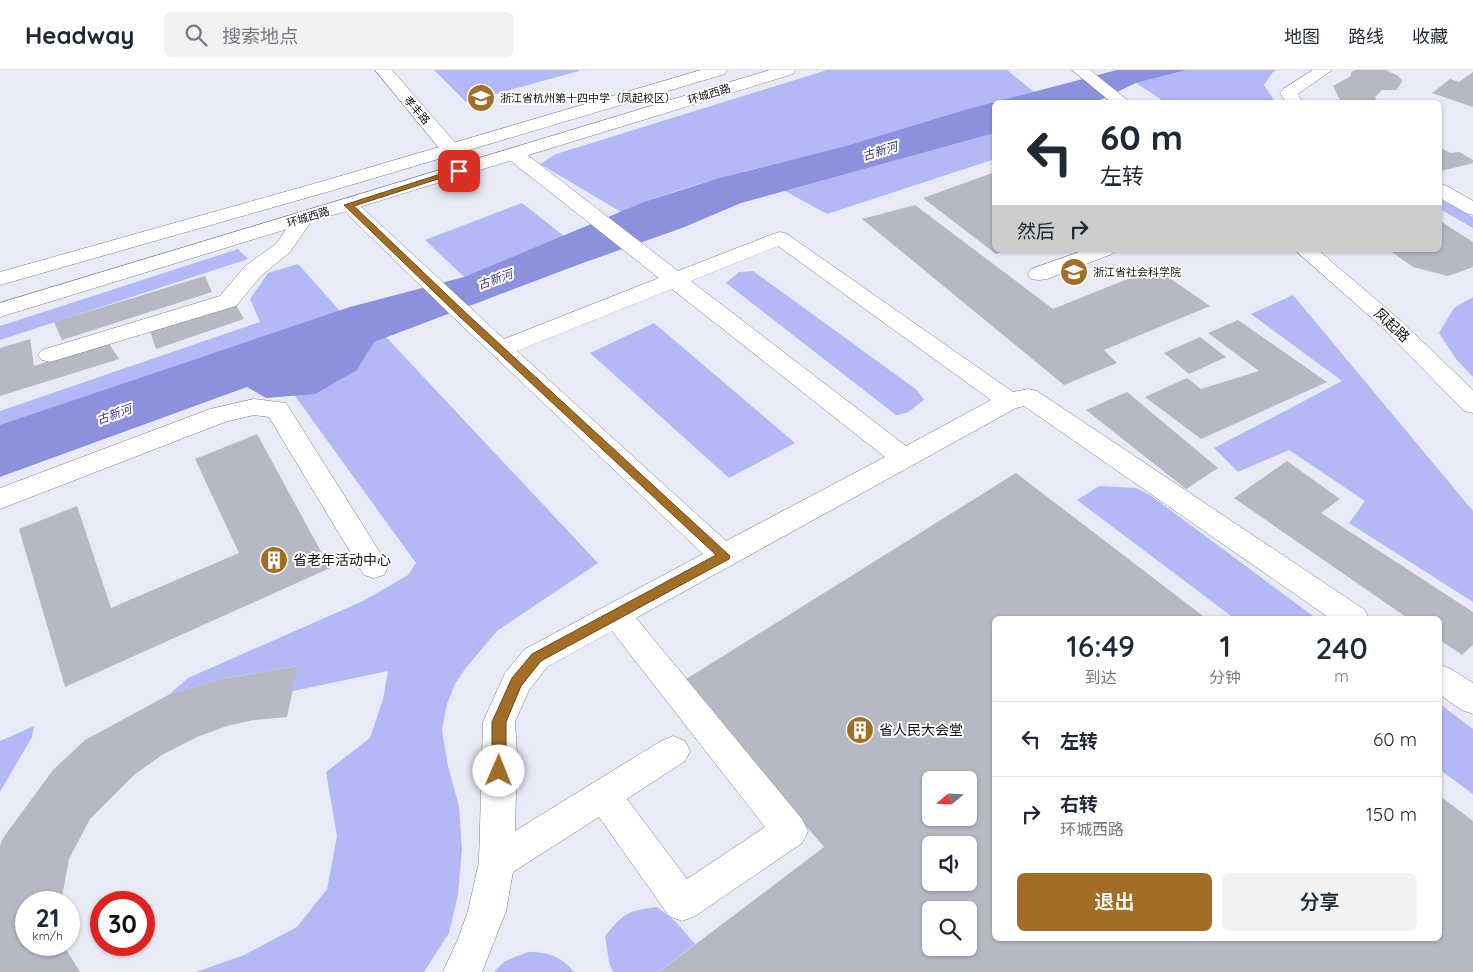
<!DOCTYPE html>
<html lang="zh">
<head>
<meta charset="utf-8">
<style>
  :root { --surface:#fff; --page:#f2f2f3; --text:#1f2937; --muted:#747a83; --line:#e0e1e3; --accent:#a26e26 }
  body { margin:0; font-family:Quicksand,"Noto Sans SC",sans-serif; background:var(--page); color:var(--text); height:100vh; display:flex; flex-direction:column; font-size:19px; white-space:nowrap }
  * { box-sizing:border-box; margin:0 }
  p { font-size:16px; color:var(--muted) }
  .icon { flex:none; width:28px; height:28px; fill:none; stroke:currentColor; stroke-width:2; stroke-linecap:round; stroke-linejoin:round }
  .map { position:relative; flex:1; overflow:hidden }
  .side { position:absolute; left:992px; top:546px; width:450px; height:325px; display:flex; flex-direction:column; background:var(--surface); border-radius:8px; box-shadow:0 1px 4px #0004 }
  .side>* { flex:none }
  .guide { position:absolute; left:992px; top:30px; width:450px; height:152px; border-radius:8px; box-shadow:0 1px 4px #0004; background:#fff; color:var(--text); overflow:hidden }
  .needle { width:32px; rotate:251deg }
  .buttons { position:absolute; left:922px; top:701px; display:grid; gap:10px }
  .buttons a { display:grid; place-items:center; width:55px; height:55px; border-radius:8px; background:var(--surface); box-shadow:0 1px 4px #0004; font-size:25px }
  .speed { position:absolute; left:15px; top:821px; display:flex; gap:10px; font-size:25px; font-weight:700; text-align:center }
  .speed>* { display:grid; place-content:center; width:65px; height:65px; border-radius:50%; background:var(--surface); box-shadow:0 1px 4px #0004; line-height:1 }
  .speed small { font-size:12px; font-weight:400 }
  .speed .limit { border:8px solid #d22; background:#fff; color:#111 }
  .pin { position:absolute; display:grid; place-items:center; width:42px; height:42px; color:#fff; margin:-21px; border-radius:10px; box-shadow:0 2px 8px #0006 }
  .me { position:absolute; width:55px; margin:-28px; rotate:1deg; stroke-linejoin:round; filter:drop-shadow(0 0 4px #0008) }
  .turn { display:flex; align-items:center; gap:18px; height:105px; padding:0 25px; font-size:22px }
  .turn .icon { width:65px; height:65px; stroke-width:2.5 }
  .turn b { display:block; font-size:35px; line-height:42px }
  .then { display:flex; align-items:center; height:48px; padding:0 25px; background:#0003; gap:10px; font-size:19px }
  .eta { display:flex; justify-content:space-evenly; align-items:center; height:85px; text-align:center }
  .eta b { font-size:30px; font-weight:600; line-height:35px }
  .primary-button { display:flex; gap:10px; margin-top:auto; padding:10px 25px }
  .primary-button a { flex:1; height:58px; border-radius:8px; background:var(--accent); color:#fff; font-size:20px; font-weight:600; line-height:58px; text-align:center }
  .primary-button a+a { background:var(--page); color:var(--text) }
  ul { padding:0; list-style:none }
  li { display:flex; align-items:center; gap:15px; height:75px; padding:0 25px; border-top:1px solid var(--line) }
  li div { flex:1 }
  li b { display:block; font-size:19px }
  li em { font-style:normal }
  header { display:flex; align-items:center; gap:30px; box-sizing:border-box; height:70px; padding:0 25px; background:var(--surface); border-bottom:1px solid var(--line) }
  header strong { font-size:24px }
  nav { display:flex; gap:28px; margin-inline-start:auto; font-size:18px }
  .search { width:350px; height:45px; background:var(--page); display:flex; align-items:center; gap:12px; box-sizing:border-box; padding:0 18px; border-radius:8px; color:var(--muted); font-size:19px }
  .map>svg:first-child { display:block }
  .green { fill:#b4b9f5 }
  .water { fill:#8c90dd }
  .building { fill:#b6b8c4; fill-rule:evenodd }
  .lines { fill:none; stroke-linecap:round; stroke-linejoin:round }
  .minor-casing { stroke:#7d7f8a; stroke-width:1 }
  .major-casing { stroke:#7d7f8a; stroke-width:1 }
  .minor { fill:#fff; fill-rule:evenodd }
  .major { fill:#fff; fill-rule:evenodd }
  .route { fill:#a26e26; stroke:#694819 }
  .labels { text-anchor:middle; dominant-baseline:central; stroke-width:4; stroke-linejoin:round; paint-order:stroke }
  .far-street-label { font-size:11px; fill:#111116; stroke:#fff }
  .far-poi-label { font-size:11px; fill:#111116; stroke:#fff; text-anchor:start }
  .far-water-label { font-size:12px; font-style:italic; fill:#37308a; stroke:#fff }
  .street-label { font-size:14px; fill:#111116; stroke:#fff }
  .poi-label { font-size:14px; fill:#111116; stroke:#fff; text-anchor:start }
</style>
</head>
<body>
<header>
<strong>Headway</strong>
<div class="search"><svg class="icon" aria-label="search" viewBox="0 0 24 24"><circle cx="10" cy="10" r="6"/><path d="M15 15l6 6"/></svg>搜索地点</div>
<nav><a>地图</a><a>路线</a><a>收藏</a></nav>
</header>
<div class="map">
<svg width="1473" height="902" viewBox="0 0 1473 902">
  <rect width="100%" height="100%" fill="#e9eaf7"/>
  <!-- green -->
  <path class="green" d="M434 0H579V1L466 32Z
    M827 0H1007L1034 22C970 39 907 61 844 77 769 96 692 111 621 142L540 94 556 84Z
    M1187 0H1277L1273 2 1264 15 1275 32H1165L1136 13Z
    M995 63V89L827 144 785 121Z
    M1440 129 1473 147V158L1440 139Z
    M522 133 564 166 464 207 425 170Z
    M238 179 248 189 0 270V256Z
    M298 194 340 241 0 356V341L260 252 250 229 268 203Z
    M753 201 917 320 924 330 907 343 896 345 726 213 739 202Z
    M1293 225 1473 441V532L1349 453 1365 431 1289 380 1238 402 1214 378 1342 311 1251 244Z
    M1473 227V307L1456 289 1439 263 1454 238Z
    M654 253 795 373 729 408 590 283Z
    M386 267 598 493 497 561 465 599 455 614 447 634 442 660 448 696 459 736 462 779 458 825 449 863 424 902H196L244 885 297 857 327 819 337 766 326 702 370 668 383 629 388 601 293 621 297 596 222 609 170 624 188 608 363 531 408 505 416 493 284 311 291 303Z
    M1099 416 1136 418 1150 425 1317 549H1235L1077 430Z
    M1440 634 1473 659V724L1440 700Z
    M34 656 32 667 0 722V671Z
    M657 837 675 851 695 874 659 902H613L609 892 605 866C624 843 627 841 657 837Z
    M528 882C548 882 561 886 574 902H494L505 891Z"/>
  <!-- water -->
  <path class="water" d="M1117 0H1187L1136 13 1096 32H995V63L741 133 682 158 580 194 374 272 357 300 315 324 266 328 247 317 0 407V355L350 237 464 207 644 132 719 108 846 76 968 39Z"/>
  <!-- building -->
  <path class="building" d="M1356 0H1385L1397 5 1402 10V12L1396 20H1382L1375 27 1378 32H1341L1333 16 1351 6V2Z
    M1473 2V37L1432 23 1450 9 1459 12Z
    M1440 77 1450 83 1459 82 1473 90V93L1441 101Z
    M995 102V180H1006L996 184 923 128Z
    M915 135 1053 239 1155 198 1210 236 1104 280 1117 293 1064 315 862 149Z
    M1440 151 1473 172V197L1448 206 1413 197 1389 180H1440Z
    M205 206 212 222 62 270 54 252Z
    M236 235 244 249 156 279 150 261Z
    M1238 250 1327 312 1201 369 1145 327 1187 308 1201 319 1259 301 1208 263Z
    M1200 267 1226 287 1189 304 1164 283Z
    M30 269 34 296 108 272 119 289 0 326V278Z
    M1127 322 1218 398 1186 419 1086 340Z
    M257 364 330 498 65 617 19 459 77 436 111 538 239 483 195 389Z
    M1287 391 1340 429 1321 443 1473 542V575L1462 585 1440 570V549H1409L1234 428Z
    M1016 403 1207 549H995V869H1440V726L1473 751V902H659L824 777 683 611ZM931 710H969V748H931ZM931 775H969V812H931ZM931 840H969V878H931Z
    M298 596 287 647 253 650 227 656 197 667 162 685 134 705 90 749 69 789 61 832H26V875H66L67 881 80 902H0V776L3 768 53 700 85 670 170 624 222 609Z"/>
  <g class="lines">
    <!-- minor casing -->
    <g class="minor-casing">
      <path id="minor" d="M375 0H392L458 76 460 80 458 84 451 86 444 84Z
        M1072 0H1090L1130 32H1111Z
        M1313 0H1332L1298 24 1302 32H1286L1280 23 1283 19Z
        M514 78 521 80 678 201 773 164 780 162 787 164 1013 322 1028 319 1037 321 1365 540 1369 549H1331L1024 336 1016 338 636 548 802 749 808 761 802 773 695 846 682 851 669 846 599 747 513 802 506 841 482 902H443L458 869 468 841 479 792 483 652 505 603 525 579 703 484 455 249 338 135 341 131 348 129 355 131 504 269 659 208 507 88 505 84 507 80ZM778 176 991 330 906 376 691 211ZM672 219 885 387 726 471 517 281ZM612 561 765 757 687 809 627 729 685 691 690 681 685 671 673 666 661 671 515 761 517 684 515 652 529 620 547 597Z
        M1440 114 1447 116 1473 131V145L1466 143 1440 128Z
        M303 143 310 145 313 149 290 182 261 206 236 236 50 292 42 290 38 285 42 280 220 226 245 196 276 174 296 145Z
        M1085 180H1115L1112 184 1047 209 1039 210 1031 209 1028 204 1031 199Z
        M1295 180H1318L1400 250 1473 320V343L1464 341 1384 259Z
        M254 329 286 333 384 489 388 497 384 505 374 508 364 505 269 347 254 345 225 352 0 439V418L210 339Z
        M1440 595 1451 599 1473 613V644L1462 640 1440 625Z"/>
    </g>
    <!-- major casing -->
    <g class="major-casing">
      <path id="major" d="M701 0H727L725 4 334 120 0 215V202L320 112Z
        M770 0H795L793 4 0 247V233Z"/>
    </g>
    <!-- minor -->
    <use href="#minor" class="minor"/>
    <!-- major -->
    <use href="#major" class="major"/>
  </g>
  <!-- route -->
  <path class="route" d="M456 99 463 101 354 136 466 243 730 486 729 489 541 591 521 616 506 652V701L504 705 499 707 494 705 492 701V652L512 608 532 584 716 485 459 246 344 135Z"/>
  <!-- icons -->
  <defs>
    <g id="school-disc" transform="scale(1.4375)"><circle r="9.5" fill="#a26e26" stroke="#fff"/><path d="M0-5L7-2L0 1L-7-2ZM-4 1L0 2.5L4 1V4Q0 6-4 4Z" fill="#fff"/></g>
    <g id="university-disc" transform="scale(1.4375)"><circle r="9.5" fill="#a26e26" stroke="#fff"/><path d="M0-5L7-2L0 1L-7-2ZM-4 1L0 2.5L4 1V4Q0 6-4 4Z" fill="#fff"/></g>
    <g id="building-disc" transform="scale(1.4375)"><circle r="9.5" fill="#a26e26" stroke="#fff"/><path d="M-4-6H4V6H1V3H-1V6H-4ZM-2.5-4.3h1.7v1.8h-1.7ZM.8-4.3h1.7v1.8H.8ZM-2.5-1h1.7V.8h-1.7ZM.8-1h1.7V.8H.8Z" fill="#fff"/></g>
  </defs>
  <g fill-rule="evenodd">
    <use href="#school-disc" x="481" y="28"/>
    <use href="#university-disc" x="1074" y="202"/>
    <use href="#building-disc" x="274" y="490"/>
    <use href="#building-disc" x="860" y="660"/>
  </g>
  <g class="labels">
    <!-- far-street labels -->
    <g class="far-street-label">
      <text transform="translate(709 24) rotate(-17)">环城西路</text>
      <text transform="translate(417 40) rotate(49)">孝丰路</text>
      <text transform="translate(308 147) rotate(-17)">环城西路</text>
    </g>
    <!-- far-poi labels -->
    <g class="far-poi-label">
      <text x="500" y="28">浙江省杭州第十四中学（凤起校区）</text>
      <text x="1093" y="202">浙江省社会科学院</text>
    </g>
    <!-- far-water labels -->
    <g class="far-water-label">
      <text transform="translate(880 81) rotate(-17)">古新河</text>
      <text transform="translate(495 209) rotate(-20)">古新河</text>
      <text transform="translate(114 344) rotate(-20)">古新河</text>
    </g>
    <!-- street labels -->
    <g class="street-label">
      <text transform="translate(1392 255) rotate(43)">凤起路</text>
    </g>
    <!-- poi labels -->
    <g class="poi-label">
      <text x="293" y="490">省老年活动中心</text>
      <text x="879" y="660">省人民大会堂</text>
    </g>
  </g>
</svg>
<div class="buttons">
<a><svg class="needle" viewBox="-14 -14 28 28"><path d="M0-13l5 13h-10z" fill="#e53935"/><path d="M0 13l5-13h-10z" fill="#747a83"/></svg></a>
<a><svg class="icon" aria-label="sound" viewBox="0 0 24 24"><path d="M4 9h4l5-4v14l-5-4H4zM17 9q2 3 0 6"/></svg></a>
<a><svg class="icon" aria-label="search" viewBox="0 0 24 24"><circle cx="10" cy="10" r="6"/><path d="M15 15l6 6"/></svg></a>
</div>
<div class="speed"><div>21<small>km/h</small></div><div class="limit">30</div></div>
<div class="pin" style="left:459px;top:101px;background:#d93025"><svg class="icon" aria-label="arrive" viewBox="0 0 24 24"><path d="M6 21V4h12l-3 4 3 4H6"/></svg></div>
<svg class="me" style="left:499px;top:701px" viewBox="-20 -20 40 40"><circle r="19" fill="#fff"/><path d="M0-13L10 11 0 6-10 11z" fill="#a26e26"/></svg>
<div class="guide">
<div class="turn"><svg class="icon" aria-label="left" viewBox="0 0 24 24"><path d="M17 20v-9H6M10 6l-5 5 5 5"/></svg><div><b>60 m</b>左转</div></div>
<div class="then">然后<svg class="icon" aria-label="right" viewBox="0 0 24 24"><path d="M7 20v-9h11M14 6l5 5-5 5"/></svg></div>
</div>
<section class="side">
<div class="eta">
<div><b>16:49</b><p>到达</p></div>
<div><b>1</b><p>分钟</p></div>
<div><b>240</b><p>m</p></div>
</div>
<ul>
<li><svg class="icon" aria-label="left" viewBox="0 0 24 24"><path d="M17 20v-9H6M10 6l-5 5 5 5"/></svg><div><b>左转</b></div><em>60 m</em></li>
<li><svg class="icon" aria-label="right" viewBox="0 0 24 24"><path d="M7 20v-9h11M14 6l5 5-5 5"/></svg><div><b>右转</b><p>环城西路</p></div><em>150 m</em></li>
</ul>
<div class="primary-button"><a>退出</a><a>分享</a></div>
</section>
</div>
</body>
</html>
